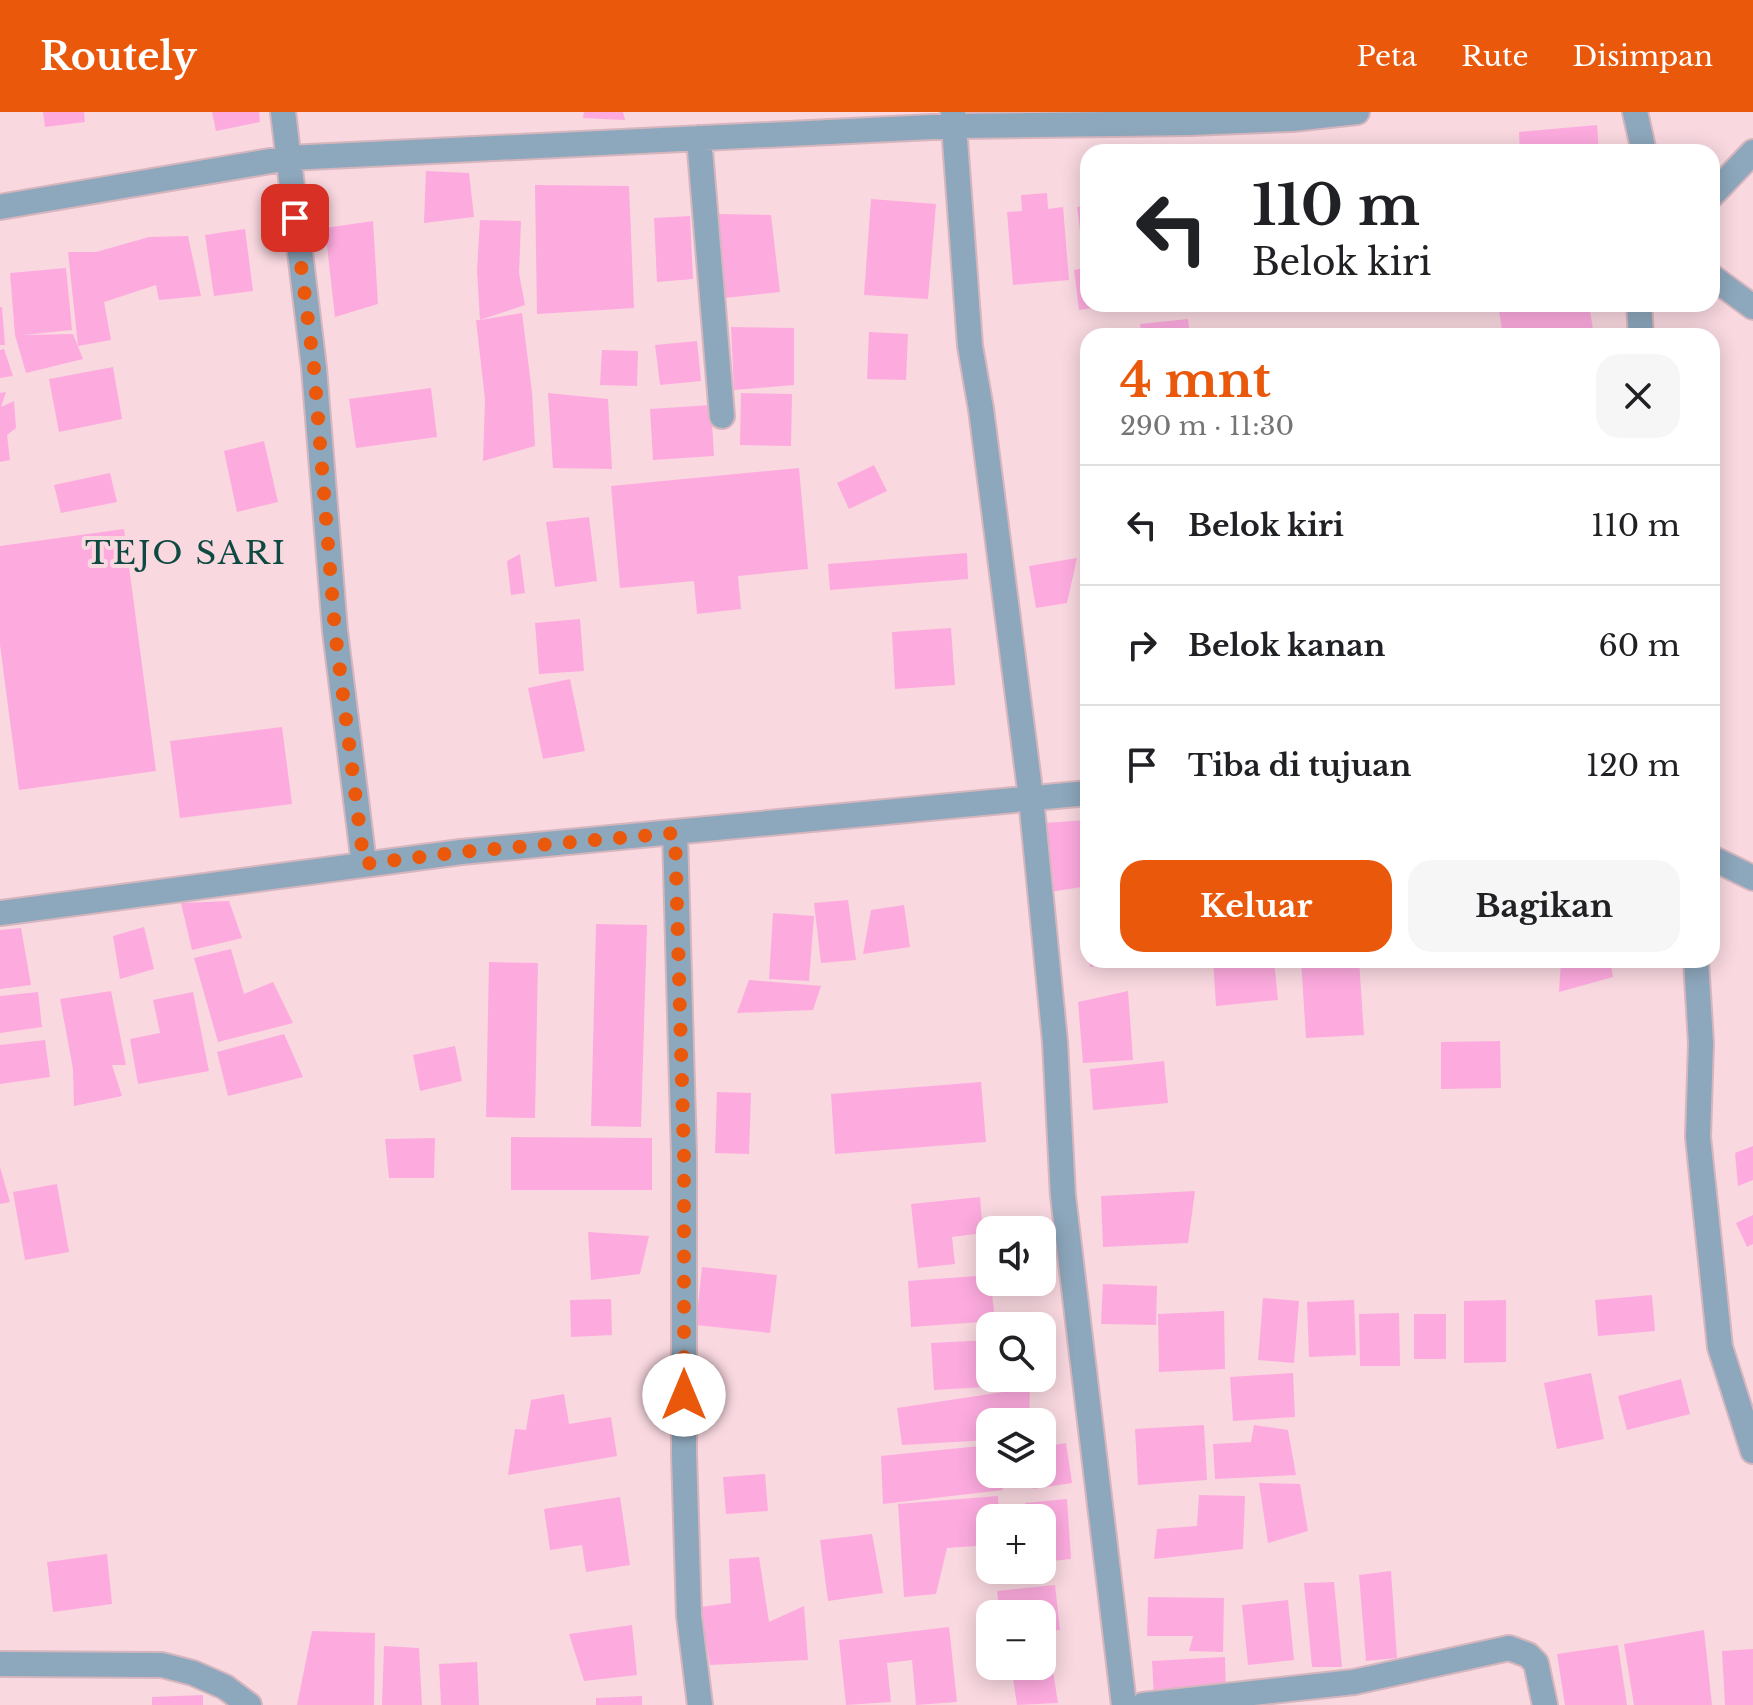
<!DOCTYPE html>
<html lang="id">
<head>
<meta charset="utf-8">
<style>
  :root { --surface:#fff; --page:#f6f6f6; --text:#202124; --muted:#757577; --line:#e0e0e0; --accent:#ea580c }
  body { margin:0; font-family:"Libre Baskerville",serif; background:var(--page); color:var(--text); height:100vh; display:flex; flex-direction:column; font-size:30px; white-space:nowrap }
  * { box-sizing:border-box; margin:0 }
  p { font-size:26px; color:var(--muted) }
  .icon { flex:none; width:44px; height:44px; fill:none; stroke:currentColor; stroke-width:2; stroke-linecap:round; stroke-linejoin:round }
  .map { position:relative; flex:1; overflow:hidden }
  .side { position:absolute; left:1080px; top:216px; width:640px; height:640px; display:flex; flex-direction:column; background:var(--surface); border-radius:24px; box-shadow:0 4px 20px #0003 }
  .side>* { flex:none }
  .top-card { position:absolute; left:1080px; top:32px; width:640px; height:168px; border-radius:24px; box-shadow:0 4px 20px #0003; background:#fff; color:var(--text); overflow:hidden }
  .tools { position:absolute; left:976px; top:1104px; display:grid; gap:16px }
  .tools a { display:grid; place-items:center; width:80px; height:80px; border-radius:16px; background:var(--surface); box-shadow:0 4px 20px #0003; font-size:40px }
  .pin { position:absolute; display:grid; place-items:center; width:68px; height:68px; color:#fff; margin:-34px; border-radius:16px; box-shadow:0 4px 12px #0006 }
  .me { position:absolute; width:88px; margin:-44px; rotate:0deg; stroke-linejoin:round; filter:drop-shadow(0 0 6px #0008) }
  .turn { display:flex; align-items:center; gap:28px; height:168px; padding:0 40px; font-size:36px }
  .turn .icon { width:104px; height:104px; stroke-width:2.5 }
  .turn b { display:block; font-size:56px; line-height:68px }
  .round { display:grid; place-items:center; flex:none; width:84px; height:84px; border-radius:24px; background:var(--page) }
  .headline { display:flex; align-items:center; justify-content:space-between; height:136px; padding:0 40px }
  h1 { font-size:48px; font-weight:700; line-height:60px; color:var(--accent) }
  .action { display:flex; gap:16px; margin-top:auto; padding:16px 40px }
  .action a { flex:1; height:92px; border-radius:24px; background:var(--accent); color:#fff; font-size:32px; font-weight:700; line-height:92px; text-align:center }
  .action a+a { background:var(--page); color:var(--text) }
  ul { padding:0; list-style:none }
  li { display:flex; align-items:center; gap:24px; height:120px; padding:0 40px; border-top:2px solid var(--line) }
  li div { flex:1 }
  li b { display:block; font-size:30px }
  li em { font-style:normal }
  header { display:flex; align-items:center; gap:48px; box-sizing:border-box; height:112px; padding:0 40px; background:var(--accent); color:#fff }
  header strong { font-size:38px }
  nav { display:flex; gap:44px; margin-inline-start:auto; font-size:28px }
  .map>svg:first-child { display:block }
  .building { fill:#fdabdf }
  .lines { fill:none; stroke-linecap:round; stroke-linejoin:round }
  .minor-casing { stroke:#d6b6be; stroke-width:28 }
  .minor { stroke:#8da7bc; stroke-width:24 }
  .route { stroke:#ea580c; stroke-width:14; stroke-dasharray:0 25.2 }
  .labels { text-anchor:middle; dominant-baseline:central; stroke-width:8; stroke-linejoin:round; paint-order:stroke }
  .quarter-label { font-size:32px; letter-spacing:2px; fill:#0f4a42; stroke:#f9d8e0 }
</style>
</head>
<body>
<header>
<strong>Routely</strong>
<nav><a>Peta</a><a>Rute</a><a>Disimpan</a></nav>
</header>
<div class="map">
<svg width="1753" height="1593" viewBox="0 0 1753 1593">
  <rect width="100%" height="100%" fill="#f9d8e0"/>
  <!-- building -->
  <path class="building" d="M43 0H84L85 10 45 15Z
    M212 0H259L260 10 216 19Z
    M584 0H623L625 8 583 6Z
    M1597 13 1599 40H1520L1519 20Z
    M426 59 469 61 474 105 424 111Z
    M535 73 629 74 634 196 537 202Z
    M1047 81 1048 97 1063 95 1069 168 1013 173 1007 100 1022 99 1021 83Z
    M871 87 936 92 928 187 864 183Z
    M1088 93V192H1106V194L1079 198 1074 158 1085 156 1077 95Z
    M716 102 771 103 780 180 725 186Z
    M690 104 693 167 657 170 654 106Z
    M480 108 521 109 519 161 525 193 480 208 522 201 532 280 535 334 483 349 485 288 476 208H480L477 159Z
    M373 109 378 192 335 205 325 116Z
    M245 117 253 179 214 184 205 123Z
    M188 124 201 184 159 188 156 173 104 190 111 228 78 234 68 140H96L149 125Z
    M66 156 72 218 23 223 73 222 83 247 26 261 15 223 10 161Z
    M1502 192H1589L1594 224H1503L1498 193Z
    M0 195H2L5 233H0Z
    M1188 207 1190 224H1142L1140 212Z
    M731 215 794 216V273L734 278Z
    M869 220 908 222 906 268 867 267Z
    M697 229 701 269 660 273 655 233Z
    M4 237 13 264 0 266V238Z
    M602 238 638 239 637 274 600 273Z
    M113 255 122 307 59 320 49 267Z
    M431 276 437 325 356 336 349 287Z
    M6 280 1 295 14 289 16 316 7 323 10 348 0 350V281Z
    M548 281 608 287 612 357 553 356Z
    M741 281 792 282 791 334 740 333Z
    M711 293 714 344 653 348 650 297Z
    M264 329 278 390 237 400 224 339Z
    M874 353 887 379 849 397 837 371Z
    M799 356 808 457 738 464 741 497 697 502 694 469 620 476 611 374Z
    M110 361 117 390 61 401 54 373Z
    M589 405 597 469 555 475 546 410Z
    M124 417 156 659 19 678 0 533V434Z
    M967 441 968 467 830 478 828 452Z
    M520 442 525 481 511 483 507 449Z
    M1077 446 1067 491 1036 496 1029 454Z
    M580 507 584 559 539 562 535 511Z
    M951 516 955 573 895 577 892 520Z
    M570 567 585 639 543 647 528 576Z
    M282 615 292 692 180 706 170 629Z
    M1088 708V774L1050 780 1044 711Z
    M848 788 856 848 821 851 814 791Z
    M229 789 242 826 192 838 181 791Z
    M904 793 910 835 863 842 871 798Z
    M773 801 814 804 809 869 769 867Z
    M596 812 647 813 641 1015 591 1014Z
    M144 815 154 857 120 867 113 824Z
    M21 816 31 873 0 877V818Z
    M231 837 244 882 273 870 293 911 218 930 194 846Z
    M1089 848H1135V850L1090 855Z
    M1213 848H1274L1278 888 1216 894Z
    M1301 848H1359L1364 923 1306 926Z
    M1561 848H1610L1613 865 1559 880Z
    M489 850 538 851 535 1006 486 1005Z
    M749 868 821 874 813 898 737 901Z
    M111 879 126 953H112L122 984 74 994 73 957 60 887Z
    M1128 879 1133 948 1083 951 1078 890Z
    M38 880 42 915 0 921V884Z
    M193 880 209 959 138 972 130 927 160 921 153 888Z
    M284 922 303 965 228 984 217 940Z
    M45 928 50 965 0 972V933Z
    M1500 929 1501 976 1441 977V930Z
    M455 934 462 969 420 979 413 943Z
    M1164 949 1168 991 1093 998 1090 957Z
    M981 970 986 1030 835 1042 831 982Z
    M717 980 751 981 749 1042 715 1041Z
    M511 1025 652 1026V1078H511Z
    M435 1026 434 1066H389L385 1027Z
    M1753 1034V1068L1738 1074 1735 1041Z
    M0 1055 10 1090 0 1092Z
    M57 1072 69 1140 25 1148 13 1080Z
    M1195 1079 1188 1131 1103 1135 1101 1084Z
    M980 1085 983 1121 952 1125 955 1152 918 1156 911 1092Z
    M1753 1103V1132L1747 1135 1736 1111Z
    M588 1120 649 1124 640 1162 591 1168Z
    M702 1155 777 1163 770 1221 696 1213Z
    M990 1163 995 1209 911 1215 908 1169Z
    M1103 1172 1157 1174 1156 1213 1101 1212Z
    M1652 1183 1655 1219 1598 1224 1595 1188Z
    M1263 1186 1299 1189 1294 1251 1258 1248Z
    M611 1187 612 1223 571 1225 570 1188Z
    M1354 1188 1356 1243 1309 1245 1307 1190Z
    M1506 1188V1250L1464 1251V1189Z
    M1224 1199 1225 1257 1159 1260 1158 1202Z
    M1399 1201 1400 1254H1360L1359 1202Z
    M1414 1202H1446V1247H1414Z
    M990 1228V1266H1003L1004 1274 934 1278 931 1231Z
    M1293 1261 1295 1305 1233 1309 1230 1265Z
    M1591 1261 1604 1327 1557 1337 1544 1271Z
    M1681 1267 1690 1302 1627 1318 1618 1284Z
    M1030 1276 1029 1310H990V1328L902 1333 897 1296Z
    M564 1282 569 1312 611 1305 617 1344 508 1363 515 1317 526 1318 531 1288Z
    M1204 1313 1207 1368 1138 1373 1135 1317Z
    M1254 1313 1288 1318 1296 1363 1215 1367 1213 1332 1251 1330Z
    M1066 1331 1072 1371 1033 1377 1030 1362H1042V1335Z
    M990 1333V1362H999L1003 1378 883 1392 881 1344Z
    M765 1362 768 1399 726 1402 723 1365Z
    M1259 1371 1300 1372 1308 1419 1268 1431Z
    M1199 1383 1245 1384 1243 1437 1154 1447 1157 1417 1197 1414Z
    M998 1384 999 1406H990V1433L947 1436 936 1482 904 1485 898 1392Z
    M620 1385 630 1453 586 1460 582 1433 550 1438 544 1397Z
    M1067 1387 1071 1447 1042 1450V1406H1026L1025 1391Z
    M872 1422 883 1481 828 1489 820 1428Z
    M107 1442 112 1492 53 1500 47 1450Z
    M759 1445 769 1510 804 1494 808 1548 710 1553 700 1495 731 1491 729 1447Z
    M1391 1459 1397 1546 1366 1549 1359 1463Z
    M1334 1470 1342 1555H1312L1304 1471Z
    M1055 1473 1060 1518 1042 1520V1502H1000L997 1479Z
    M1148 1485 1224 1486 1223 1540 1189 1539 1193 1524H1147Z
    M1288 1488 1294 1548 1248 1553 1242 1493Z
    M632 1513 637 1563 584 1569 569 1522Z
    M949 1515 957 1590 916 1593 912 1548 887 1551 891 1590 846 1593 839 1528Z
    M1704 1518 1712 1593H1634L1624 1532Z
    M312 1519 375 1521 374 1593H297Z
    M1618 1533 1627 1593H1565L1557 1542Z
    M384 1534 419 1536 422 1593H382Z
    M1753 1537V1593H1725L1722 1539Z
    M1225 1545 1226 1581 1154 1585 1152 1549Z
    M477 1550 479 1593H441L439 1552Z
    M1052 1553 1058 1591 1017 1593 1012 1560Z
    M203 1583V1593H152V1585Z
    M642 1584V1593H596V1586Z"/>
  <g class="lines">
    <!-- minor casing -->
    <g class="minor-casing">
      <path id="minor" d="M283 0 314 256 335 519 364 752
        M953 0 970 234 981 297 1031 686 1055 930 1063 1084 1124 1593
        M1635 0 1644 40
        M699 26 722 304
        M1712 83 1753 40
        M0 95 288 46 953 14 1189 11 1292 7 1357 0
        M1712 165 1753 195
        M1639 192 1641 224
        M675 721 684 1044V1342L689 1504 700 1593
        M1712 746 1753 766
        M0 801 461 740 1088 681
        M1696 848 1701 931 1698 1025 1720 1235 1753 1339
        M0 1552 162 1553 193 1561 225 1575 249 1593
        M1143 1593 1354 1570 1509 1536 1528 1543 1536 1551 1545 1593"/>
    </g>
    <!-- minor -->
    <use href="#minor" class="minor"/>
  </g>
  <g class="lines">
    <!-- route -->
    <path class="route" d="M295 106 314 256 335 519 364 752 461 740 675 721 684 1044V1283"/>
  </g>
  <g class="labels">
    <!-- quarter labels -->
    <g class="quarter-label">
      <text x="186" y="441">TEJO SARI</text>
    </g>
  </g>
</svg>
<div class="tools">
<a><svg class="icon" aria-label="sound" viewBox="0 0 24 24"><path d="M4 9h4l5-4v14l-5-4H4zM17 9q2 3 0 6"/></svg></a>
<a><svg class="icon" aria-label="search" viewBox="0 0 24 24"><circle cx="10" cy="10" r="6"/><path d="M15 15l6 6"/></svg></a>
<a><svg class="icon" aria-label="layers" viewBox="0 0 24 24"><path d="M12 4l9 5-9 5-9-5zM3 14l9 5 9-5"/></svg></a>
<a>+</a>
<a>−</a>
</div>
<div class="pin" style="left:295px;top:106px;background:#d93025"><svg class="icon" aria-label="arrive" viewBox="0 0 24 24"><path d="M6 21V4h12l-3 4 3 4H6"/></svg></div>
<svg class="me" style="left:684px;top:1283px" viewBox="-20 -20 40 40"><circle r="19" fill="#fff"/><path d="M0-13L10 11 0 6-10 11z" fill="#ea580c"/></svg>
<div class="top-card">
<div class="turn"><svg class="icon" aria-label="left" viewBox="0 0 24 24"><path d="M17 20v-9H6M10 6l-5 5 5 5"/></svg><div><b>110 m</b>Belok kiri</div></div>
</div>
<section class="side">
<div class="headline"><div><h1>4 mnt</h1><p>290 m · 11:30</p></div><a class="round"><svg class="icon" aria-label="close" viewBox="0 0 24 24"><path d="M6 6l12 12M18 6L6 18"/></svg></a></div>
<ul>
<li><svg class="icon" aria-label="left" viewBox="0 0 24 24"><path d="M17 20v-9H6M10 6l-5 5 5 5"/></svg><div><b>Belok kiri</b></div><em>110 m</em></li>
<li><svg class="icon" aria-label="right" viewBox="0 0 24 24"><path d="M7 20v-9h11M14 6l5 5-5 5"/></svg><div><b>Belok kanan</b></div><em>60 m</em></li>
<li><svg class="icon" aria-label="arrive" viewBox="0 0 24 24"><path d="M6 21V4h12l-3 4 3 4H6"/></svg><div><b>Tiba di tujuan</b></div><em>120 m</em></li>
</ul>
<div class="action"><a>Keluar</a><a>Bagikan</a></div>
</section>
</div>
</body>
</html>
